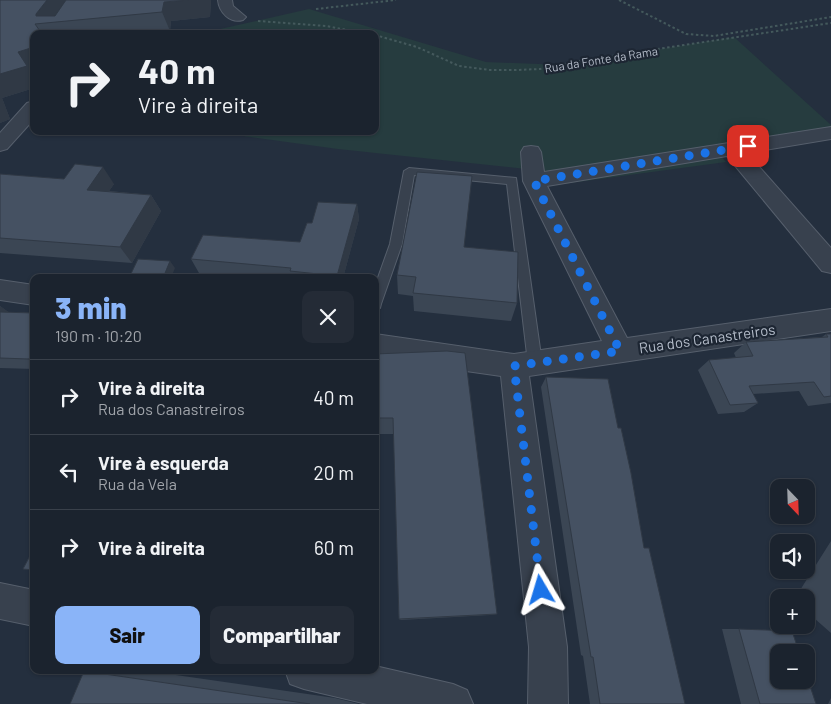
<!DOCTYPE html>
<html lang="pt">
<head>
<meta charset="utf-8">
<style>
  :root { --surface:#1b232e; --page:#242b36; --text:#f1f3f6; --muted:#a0a4aa; --line:#39404a; --accent:#8ab4f8 }
  body { margin:0; font-family:Barlow,sans-serif; background:var(--page); color:var(--text); height:100vh; display:flex; flex-direction:column; font-size:19px; white-space:nowrap }
  * { box-sizing:border-box; margin:0 }
  p { font-size:16px; color:var(--muted) }
  .icon { flex:none; width:28px; height:28px; fill:none; stroke:currentColor; stroke-width:2; stroke-linecap:round; stroke-linejoin:round }
  .map { position:relative; flex:1; overflow:hidden }
  .side { position:absolute; left:30px; top:274px; width:349px; height:400px; display:flex; flex-direction:column; background:var(--surface); border-radius:10px; box-shadow:0 1px 4px #0004,0 0 0 1px var(--line) }
  .side>* { flex:none }
  .banner { position:absolute; left:30px; top:30px; width:349px; height:105px; border-radius:10px; box-shadow:0 1px 4px #0004,0 0 0 1px var(--line); background:#1b232e; color:var(--text); overflow:hidden }
  .needle { width:32px; rotate:157deg }
  .buttons { position:absolute; left:770px; top:479px; display:grid; gap:10px }
  .buttons a { display:grid; place-items:center; width:45px; height:45px; border-radius:10px; background:var(--surface); box-shadow:0 1px 4px #0004,0 0 0 1px var(--line); font-size:25px }
  .pin { position:absolute; display:grid; place-items:center; width:42px; height:42px; color:#fff; margin:-21px; border-radius:10px; box-shadow:0 2px 8px #0006 }
  .me { position:absolute; width:55px; margin:-28px; rotate:353deg; stroke-linejoin:round; filter:drop-shadow(0 0 4px #0008) }
  .turn { display:flex; align-items:center; gap:18px; height:105px; padding:0 25px; font-size:22px }
  .turn .icon { width:65px; height:65px; stroke-width:2.5 }
  .turn b { display:block; font-size:35px; line-height:42px }
  .round { display:grid; place-items:center; flex:none; width:52px; height:52px; border-radius:10px; background:var(--page) }
  .headline { display:flex; align-items:center; justify-content:space-between; height:85px; padding:0 25px }
  h1 { font-size:30px; font-weight:800; line-height:38px; color:var(--accent) }
  .button { display:flex; gap:10px; margin-top:auto; padding:10px 25px }
  .button a { flex:1; height:58px; border-radius:10px; background:var(--accent); color:#111; font-size:20px; font-weight:800; line-height:58px; text-align:center }
  .button a+a { background:var(--page); color:var(--text) }
  ul { padding:0; list-style:none }
  li { display:flex; align-items:center; gap:15px; height:75px; padding:0 25px; border-top:1px solid var(--line) }
  li div { flex:1 }
  li b { display:block; font-size:19px }
  li em { font-style:normal }
  .map>svg:first-child { display:block }
  .green { fill:#263c3f }
  .lines { fill:none; stroke-linecap:round; stroke-linejoin:round }
  .service-casing { stroke:#565f6c; stroke-width:2 }
  .minor-casing { stroke:#565f6c; stroke-width:2 }
  .path { stroke:#44595c; stroke-width:2; stroke-dasharray:2.5 2.5; stroke-linecap:butt }
  .service { fill:#38414e; fill-rule:evenodd }
  .minor { fill:#38414e; fill-rule:evenodd }
  .wall { fill:#3b4654 }
  .shaded-wall { fill:#303945 }
  .building { fill:#455162; stroke:#303945 }
  .route { stroke:#1a73e8; stroke-width:9; stroke-dasharray:0 16.2 }
  .labels { text-anchor:middle; dominant-baseline:central; stroke-width:4.5; stroke-linejoin:round; paint-order:stroke }
  .far-street-label { font-size:12px; fill:#b4bcc9; stroke:#1d2633 }
  .street-label { font-size:15px; fill:#b4bcc9; stroke:#1d2633 }
</style>
</head>
<body>
<div class="map">
<svg width="831" height="704" viewBox="0 0 831 704">
  <rect width="100%" height="100%" fill="#242f3e"/>
  <!-- green -->
  <path class="green" d="M309 9 486 62 563 65 734 37 831 125V130L711 145 726 162 548 186 545 171 338 149 206 131H375V34H198Z"/>
  <g class="lines">
    <!-- service casing -->
    <g class="service-casing">
      <path id="service" d="M409 168 516 178 542 363 540 367 535 369 530 367 528 363 507 184 414 175 402 244 381 304 380 308 375 309V286L390 244 404 171Z"/>
    </g>
    <!-- minor casing -->
    <g class="minor-casing">
      <path id="minor" d="M218 0H232L233 6 246 17 243 20C230 24 219 12 218 0Z
        M34 101V119L7 149 0 151V133L27 103Z
        M831 127V139L747 153 831 248V273L822 271 727 156 547 186 627 338 831 309V331L529 376 567 647 568 704H528L529 647 501 376 375 358V334L514 354 602 341 523 181 521 152 524 147 531 146 538 147 541 152 544 172Z
        M0 280 34 285V305L0 300Z
        M0 583 34 590V626L0 619Z
        M375 666 453 684 467 690 473 704H367L304 689 290 684 285 670H375Z"/>
    </g>
    <!-- path -->
    <path class="path" d="M619 0 686 34 714 36 831 17
      M316 9 396 0
      M258 21 326 26 369 34
      M375 35 417 47 459 66 490 70H516L540 69 584 60 831 23"/>
    <!-- service -->
    <use href="#service" class="service"/>
    <!-- minor -->
    <use href="#minor" class="minor"/>
  </g>
  <!-- wall -->
  <path class="wall" d="M0 0H211L210 17 171 21 170 31 142 34H34V70L31 71 34 75V88L2 98 10 119 0 123Z
    M0 174 114 184 109 191 151 195 161 211 132 263 0 253Z
    M357 204 359 219 343 278H251L199 273 191 259 300 242 312 223Z
    M464 247 517 303 511 321 414 311 413 296 398 294 397 275Z
    M0 306 8 312 34 313V369L0 368Z
    M826 334H831V403L808 406 799 391 753 394 758 403 744 412 718 414 698 370 709 360 736 358 734 353 746 342 822 337Z
    M375 354 497 614 490 615 401 620 399 619 394 434H375Z
    M546 377 618 428 644 548 685 704H590L583 656 581 655 541 387Z
    M831 541V633L806 611V598H797V595Z
    M722 629H739L816 704H741Z
    M89 670H141L335 698 359 704H70L84 671Z
    M831 698V704H828Z"/>
  <!-- shaded-wall -->
  <path class="shaded-wall" d="M47 0H72L56 22 36 16V14Z
    M189 0H211L210 17 171 21 170 31 162 12 164 2Z
    M34 38V45L30 39Z
    M34 47V70L31 71 34 75V88L2 98 10 119 0 123V74L18 52Z
    M103 167 114 184 99 206 87 190Z
    M151 195 161 211 132 263 120 247Z
    M357 204 359 219 343 278H337V276Z
    M170 261 175 268 171 278H163Z
    M0 306 10 313 0 320Z
    M34 351V363L29 359Z"/>
  <!-- building -->
  <path class="building" d="M0 0H47L36 14V16H55L66 0H189L164 2 162 12 35 24 42 34H34V38L30 39 34 45V47L18 52 27 66 0 74Z
    M75 164 103 167 87 190 151 195 120 247 0 238V174L64 179Z
    M417 172 472 176 464 247 518 252 517 303 413 293 416 277 397 275Z
    M318 202 357 204 337 276 290 271 291 268 191 259 203 235 300 242 307 223H312Z
    M138 259 170 261 163 278H129Z
    M0 312 34 313V351L29 359 0 358Z
    M826 334H831V396L824 397 814 382 749 386 758 403 730 405 709 360 753 356 746 342 828 337Z
    M447 351 465 353 497 614 399 619 393 418H375V354Z
    M546 377 608 379 618 428H621L631 473 644 548H649L685 704H600L593 657H591Z
    M34 548V570L23 569Z
    M739 629 792 631 799 652H779V680H806V674L816 704H760Z
    M84 671 310 704H70Z"/>
  <g class="lines">
    <!-- route -->
    <path class="route" d="M541 590 514 366 620 351 534 181 748 146"/>
  </g>
  <g class="labels">
    <!-- far-street labels -->
    <g class="far-street-label">
      <text transform="translate(601 59) rotate(-9)">Rua da Fonte da Rama</text>
    </g>
    <!-- street labels -->
    <g class="street-label">
      <text transform="translate(707 338) rotate(-8)">Rua dos Canastreiros</text>
    </g>
  </g>
</svg>
<div class="buttons">
<a><svg class="needle" viewBox="-14 -14 28 28"><path d="M0-13l5 13h-10z" fill="#e53935"/><path d="M0 13l5-13h-10z" fill="#a0a4aa"/></svg></a>
<a><svg class="icon" aria-label="sound" viewBox="0 0 24 24"><path d="M4 9h4l5-4v14l-5-4H4zM17 9q2 3 0 6"/></svg></a>
<a>+</a>
<a>−</a>
</div>
<div class="pin" style="left:748px;top:146px;background:#d93025"><svg class="icon" aria-label="arrive" viewBox="0 0 24 24"><path d="M6 21V4h12l-3 4 3 4H6"/></svg></div>
<svg class="me" style="left:541px;top:590px" viewBox="-20 -20 40 40"><path d="M0-17L14 15 0 8-14 15z" fill="#1a73e8" stroke="#fff" stroke-width="4"/></svg>
<div class="banner">
<div class="turn"><svg class="icon" aria-label="right" viewBox="0 0 24 24"><path d="M7 20v-9h11M14 6l5 5-5 5"/></svg><div><b>40 m</b>Vire à direita</div></div>
</div>
<section class="side">
<div class="headline"><div><h1>3 min</h1><p>190 m · 10:20</p></div><a class="round"><svg class="icon" aria-label="close" viewBox="0 0 24 24"><path d="M6 6l12 12M18 6L6 18"/></svg></a></div>
<ul>
<li><svg class="icon" aria-label="right" viewBox="0 0 24 24"><path d="M7 20v-9h11M14 6l5 5-5 5"/></svg><div><b>Vire à direita</b><p>Rua dos Canastreiros</p></div><em>40 m</em></li>
<li><svg class="icon" aria-label="left" viewBox="0 0 24 24"><path d="M17 20v-9H6M10 6l-5 5 5 5"/></svg><div><b>Vire à esquerda</b><p>Rua da Vela</p></div><em>20 m</em></li>
<li><svg class="icon" aria-label="right" viewBox="0 0 24 24"><path d="M7 20v-9h11M14 6l5 5-5 5"/></svg><div><b>Vire à direita</b></div><em>60 m</em></li>
</ul>
<div class="button"><a>Sair</a><a>Compartilhar</a></div>
</section>
</div>
</body>
</html>
